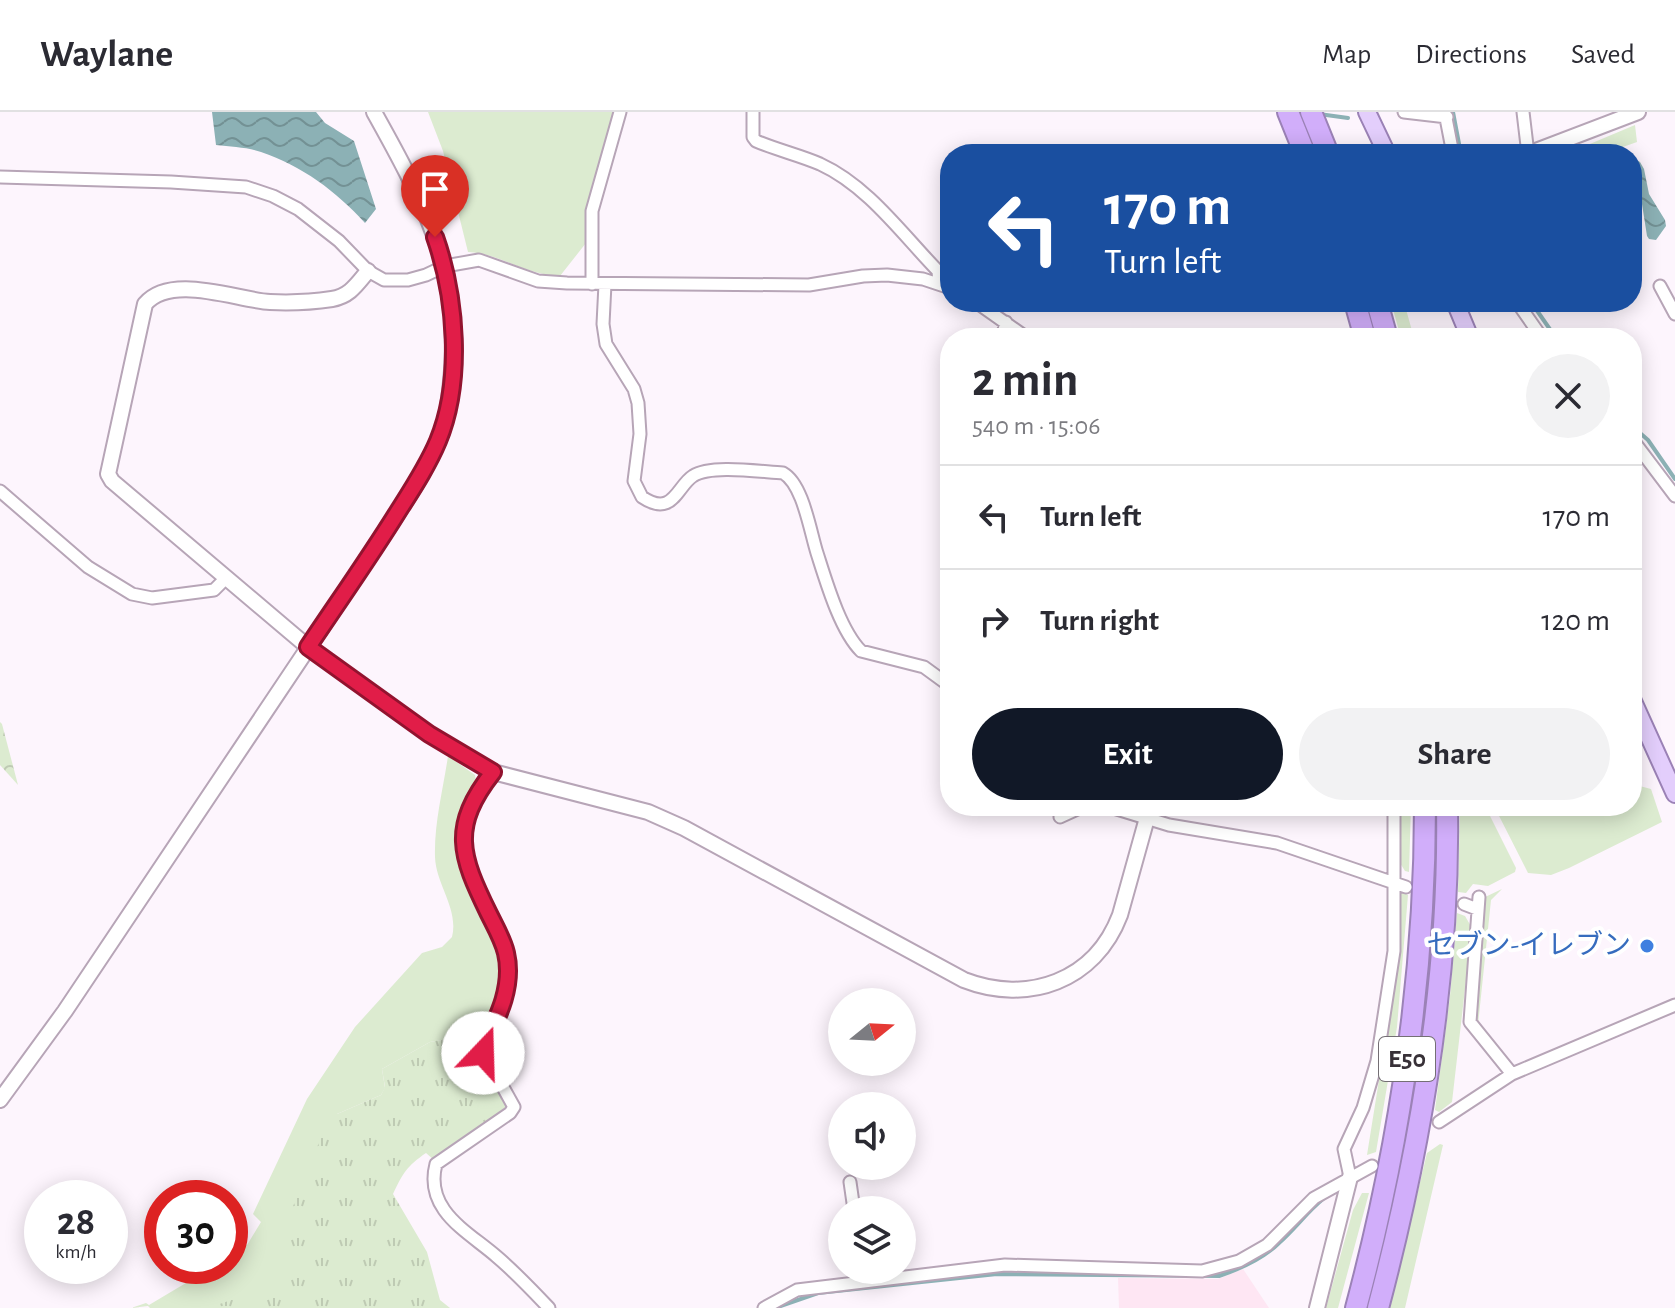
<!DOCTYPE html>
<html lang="en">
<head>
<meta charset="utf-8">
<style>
  :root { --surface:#fff; --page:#f2f2f3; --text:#2b2b33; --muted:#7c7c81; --line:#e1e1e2; --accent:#111827 }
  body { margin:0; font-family:"Alegreya Sans","Noto Sans JP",sans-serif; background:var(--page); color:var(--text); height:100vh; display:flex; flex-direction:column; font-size:30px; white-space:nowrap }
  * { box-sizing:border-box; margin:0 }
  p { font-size:26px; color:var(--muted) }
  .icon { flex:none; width:44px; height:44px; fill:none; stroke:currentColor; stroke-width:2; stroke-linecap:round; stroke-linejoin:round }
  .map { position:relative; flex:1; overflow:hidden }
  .drawer { position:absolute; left:940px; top:216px; width:702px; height:488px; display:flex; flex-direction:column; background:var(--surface); border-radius:32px; box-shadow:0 4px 20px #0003 }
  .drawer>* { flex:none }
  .guide { position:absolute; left:940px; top:32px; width:702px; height:168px; border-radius:32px; box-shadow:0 4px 20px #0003; background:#1a4fa0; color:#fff; overflow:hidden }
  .needle { width:52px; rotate:72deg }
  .controls { position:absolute; left:828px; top:876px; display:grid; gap:16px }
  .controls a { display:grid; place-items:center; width:88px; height:88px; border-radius:50%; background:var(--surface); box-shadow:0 4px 20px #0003; font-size:40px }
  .speed { position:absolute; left:24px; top:1068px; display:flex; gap:16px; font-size:40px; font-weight:700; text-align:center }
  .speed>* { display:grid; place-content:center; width:104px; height:104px; border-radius:50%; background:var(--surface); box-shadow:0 4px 20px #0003; line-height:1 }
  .speed small { font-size:20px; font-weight:400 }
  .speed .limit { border:12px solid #d22; background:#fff; color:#111 }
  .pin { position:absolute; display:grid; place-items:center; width:68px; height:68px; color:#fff; margin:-82px -34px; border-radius:50% 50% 50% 0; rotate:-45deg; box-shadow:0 0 8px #0007 }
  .pin .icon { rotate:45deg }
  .me { position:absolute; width:88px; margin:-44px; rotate:21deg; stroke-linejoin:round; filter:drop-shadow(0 0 6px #0008) }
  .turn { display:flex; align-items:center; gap:28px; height:168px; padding:0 32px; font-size:36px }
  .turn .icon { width:104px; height:104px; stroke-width:2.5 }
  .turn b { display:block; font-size:56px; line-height:68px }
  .round { display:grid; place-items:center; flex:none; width:84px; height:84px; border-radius:42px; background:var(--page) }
  .head { display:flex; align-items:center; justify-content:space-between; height:136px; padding:0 32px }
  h1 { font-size:48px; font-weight:700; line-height:60px }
  .action { display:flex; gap:16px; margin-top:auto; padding:16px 32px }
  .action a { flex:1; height:92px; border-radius:48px; background:var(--accent); color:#fff; font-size:32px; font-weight:700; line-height:92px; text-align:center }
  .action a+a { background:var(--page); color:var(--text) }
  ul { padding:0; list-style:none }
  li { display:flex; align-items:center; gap:24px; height:104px; padding:0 32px; border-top:2px solid var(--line) }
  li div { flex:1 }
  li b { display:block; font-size:30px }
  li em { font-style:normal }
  header { display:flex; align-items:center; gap:48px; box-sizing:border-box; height:112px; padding:0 40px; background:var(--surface); border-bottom:2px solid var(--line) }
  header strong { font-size:38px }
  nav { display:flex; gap:44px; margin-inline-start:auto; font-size:28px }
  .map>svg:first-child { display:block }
  .commercial { fill:#fee6f3 }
  .grass { fill:#dcebd0 }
  .forest { fill:url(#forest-crowns) }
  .park { fill:url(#park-tufts) }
  .water { fill:url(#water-waves) }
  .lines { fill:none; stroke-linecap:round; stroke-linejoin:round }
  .stream { stroke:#8cb1b5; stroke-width:4 }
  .minor-casing { stroke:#b7a5b7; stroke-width:15 }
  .tertiary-casing { stroke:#b7a5b7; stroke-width:18 }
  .primary-casing { stroke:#9b82b6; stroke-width:20 }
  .motorway-casing { stroke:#9b82b6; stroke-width:24 }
  .minor { stroke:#fff; stroke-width:11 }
  .tertiary { stroke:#fff; stroke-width:14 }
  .primary { stroke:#e3cefc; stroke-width:16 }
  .motorway { stroke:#d1aefa; stroke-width:20 }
  .route-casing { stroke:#92132f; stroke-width:20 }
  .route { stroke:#e11d48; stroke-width:14 }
  .shop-dot { fill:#3f7fe0; stroke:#fff; stroke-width:3 }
  .labels { text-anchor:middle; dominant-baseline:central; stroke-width:8; stroke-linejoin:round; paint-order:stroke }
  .shield { fill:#fff; stroke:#746f74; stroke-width:2 }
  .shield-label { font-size:26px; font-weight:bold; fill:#383138 }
  .shop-label { font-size:28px; fill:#366cbe; stroke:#fff; text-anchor:end }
</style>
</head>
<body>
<header>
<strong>Waylane</strong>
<nav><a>Map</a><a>Directions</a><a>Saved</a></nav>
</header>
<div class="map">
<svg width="1675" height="1196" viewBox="0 0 1675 1196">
  <defs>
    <pattern id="forest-crowns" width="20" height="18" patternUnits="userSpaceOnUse" patternTransform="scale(2)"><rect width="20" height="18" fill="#dcebd0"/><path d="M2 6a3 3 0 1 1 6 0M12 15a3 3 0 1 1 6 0" fill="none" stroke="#becab3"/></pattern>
    <pattern id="park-tufts" width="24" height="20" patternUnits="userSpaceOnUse" patternTransform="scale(2)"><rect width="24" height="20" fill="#dcebd0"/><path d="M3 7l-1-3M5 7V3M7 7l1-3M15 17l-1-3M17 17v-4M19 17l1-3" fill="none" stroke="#becab3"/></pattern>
    <pattern id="water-waves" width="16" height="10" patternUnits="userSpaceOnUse" patternTransform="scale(2)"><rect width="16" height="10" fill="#8cb1b5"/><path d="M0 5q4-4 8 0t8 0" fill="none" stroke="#739194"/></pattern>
  </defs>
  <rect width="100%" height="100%" fill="#fdf5fd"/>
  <!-- commercial -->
  <path class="commercial" d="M1243 1157 1269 1196H1119L1118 1166 1218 1167Z"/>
  <!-- grass -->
  <path class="grass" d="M428 0H616L587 101 586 131 560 164C525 163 502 142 468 140L443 39Z
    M1635 13 1637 30 1603 42H1566Z
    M1632 90 1639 97 1642 137 1634 135 1632 131Z
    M1391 190H1404L1414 226H1401Z
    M448 644 475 663 476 670 461 707 457 735 462 758 504 844 502 895 478 934 477 943 443 928 430 930 382 957 385 976 381 983 337 1002 435 1196H150L148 1194 131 1196 146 1191 149 1193 201 1162 210 1154H230V1135L236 1129 247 1133 261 1110 253 1102 307 987 355 915 422 841 442 835 452 825C459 797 436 773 435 745 434 711 443 678 448 644Z
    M1632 672 1651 677 1662 710 1569 756 1551 763 1528 761 1494 694H1632Z
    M1401 694H1411L1409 760 1405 759 1400 751Z
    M1460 694H1485L1516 756 1515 760 1488 774 1473 772 1466 781 1458 780Z
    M1502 777 1491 788 1478 913 1473 905 1483 786Z
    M1401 780 1408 783 1397 915 1376 1040 1367 1043 1398 849Z
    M1457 801 1465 804 1472 816 1452 990 1439 1000 1435 998 1450 884Z
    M1440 1032 1443 1033 1405 1196H1390L1427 1041Z
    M1362 1081H1369L1338 1196H1326L1353 1098Z"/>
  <!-- forest -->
  <path class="forest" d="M0 610 2 612 18 673 0 653Z"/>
  <!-- park -->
  <path class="park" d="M442 928 477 943 506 995 434 1048 426 1041C407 1054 403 1061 393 1082L427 1140 440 1188 450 1196H208L290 1168 293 1139 285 1114 320 1028 337 1002 381 983 385 975 382 957 430 930Z"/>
  <!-- water -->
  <path class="water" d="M212 0H316L325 11 354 29 376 97 365 111C336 79 302 54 261 40 247 35 231 35 216 33Z
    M1632 45 1640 50 1644 57 1649 82 1665 108 1666 114 1656 128 1649 127 1647 124 1642 92 1632 82Z"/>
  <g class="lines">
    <!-- stream -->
    <path class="stream" d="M1453 0 1461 42
      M1319 2 1348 6
      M1531 190 1556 226
      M1632 314 1648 328 1675 367
      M775 1196 818 1181 997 1162 1219 1164C1240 1157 1263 1147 1279 1131 1295 1117 1307 1100 1323 1087"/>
    <!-- minor casing -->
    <g class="minor-casing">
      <path id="minor" d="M753 0V25L756 29C777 38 799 43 820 52 868 74 902 122 938 159L939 172
        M1404 0 1447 5
        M1523 0 1528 42
        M1445 1 1453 42
        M0 65 171 70 246 75 273 84 298 97 339 129 368 159 384 168H408L426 163 445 154 479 148 538 169 567 171 809 173 863 164 887 163 923 167 950 176
        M592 172V99L620 0
        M605 172 603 212 606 232 634 277 638 291 640 322 634 369 642 385C673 406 677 374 693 364 711 352 762 360 783 361 803 372 810 419 817 441 826 469 840 518 861 539L924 555 950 574
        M1660 174 1675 202
        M976 190 1027 226
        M1517 190 1542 226
        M1002 226 1006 210
        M1632 327 1675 384
        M0 379 88 455 132 482 152 486 214 478 225 467
        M493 660C448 717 461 746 491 806 497 818 505 832 507 845 512 887 493 903 483 939L514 995 510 1001 436 1052C424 1098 467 1119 496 1144 515 1160 532 1178 549 1196
        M1107 694 1169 713 1277 731 1406 775
        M1060 705 1084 694
        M1479 785 1470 910 1512 962
        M1464 792 1477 797
        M1439 1010 1512 962 1675 893
        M1350 1065 1344 1037 1363 996 1377 949 1394 839V694
        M850 1070 854 1098
        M764 1196 797 1178 1005 1153 1202 1159 1239 1149 1267 1133 1314 1086 1372 1054"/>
    </g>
    <!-- tertiary casing -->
    <g class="tertiary-casing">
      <path id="tertiary" d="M1528 42 1638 0
        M368 159C357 172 350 184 332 187 312 190 291 191 270 190 237 188 171 161 145 192L108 362 112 369 308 535 429 622 493 660 648 700 684 716 964 868C1028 893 1095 869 1120 803L1147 706
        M0 988 65 899 379 430C400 397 423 365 438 330 448 307 450 282 452 258 460 157 422 86 374 0
        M1317 1196 1350 1065"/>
    </g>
    <!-- primary casing -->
    <g class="primary-casing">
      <path id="primary" d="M1367 0 1387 42
        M1455 190 1470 226
        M1632 587 1675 682"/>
    </g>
    <!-- motorway casing -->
    <g class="motorway-casing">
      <path id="motorway" d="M1288 0 1305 42
        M1311 0 1328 42
        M1355 190 1365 226
        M1377 190 1387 226
        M1356 1196C1400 1032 1425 864 1425 694
        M1378 1196C1421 1034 1450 863 1447 694"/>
    </g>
    <!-- minor -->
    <use href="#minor" class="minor"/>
    <!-- tertiary -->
    <use href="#tertiary" class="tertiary"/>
    <!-- primary -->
    <use href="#primary" class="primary"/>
    <!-- motorway -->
    <use href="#motorway" class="motorway"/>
  </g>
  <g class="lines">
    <!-- route casing -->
    <g class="route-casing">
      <path id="route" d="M435 125C456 185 463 269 438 329 428 353 413 376 399 398 370 445 338 490 308 535L429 622 493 660C450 715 460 743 489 802 495 814 503 828 506 841 514 875 497 907 483 936V941"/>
    </g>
    <!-- route -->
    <use href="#route" class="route"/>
  </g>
  <!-- markers -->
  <circle class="shop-dot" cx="1647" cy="834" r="8"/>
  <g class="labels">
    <!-- shield labels -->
    <rect class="shield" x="1379" y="925" width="56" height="44" rx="6"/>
    <g class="shield-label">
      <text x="1407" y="947">E50</text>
    </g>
    <!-- shop labels -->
    <g class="shop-label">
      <text x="1631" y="834">セブン-イレブン</text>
    </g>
  </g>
</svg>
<div class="controls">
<a><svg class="needle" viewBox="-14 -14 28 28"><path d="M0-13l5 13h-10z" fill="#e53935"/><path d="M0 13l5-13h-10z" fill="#7c7c81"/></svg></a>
<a><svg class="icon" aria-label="sound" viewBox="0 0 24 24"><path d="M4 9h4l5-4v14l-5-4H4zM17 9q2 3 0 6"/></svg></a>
<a><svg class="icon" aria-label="layers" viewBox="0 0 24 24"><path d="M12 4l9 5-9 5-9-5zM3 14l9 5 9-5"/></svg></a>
</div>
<div class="speed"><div>28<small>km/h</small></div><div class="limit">30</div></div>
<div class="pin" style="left:435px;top:125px;background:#d93025"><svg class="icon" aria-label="arrive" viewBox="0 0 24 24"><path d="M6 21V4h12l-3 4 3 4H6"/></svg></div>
<svg class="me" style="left:483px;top:941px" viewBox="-20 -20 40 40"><circle r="19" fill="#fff"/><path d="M0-13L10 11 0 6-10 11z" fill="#e11d48"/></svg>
<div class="guide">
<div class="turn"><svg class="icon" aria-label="left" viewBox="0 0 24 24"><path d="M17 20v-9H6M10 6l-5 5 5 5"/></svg><div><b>170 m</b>Turn left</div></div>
</div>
<section class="drawer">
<div class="head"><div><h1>2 min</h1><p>540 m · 15:06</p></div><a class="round"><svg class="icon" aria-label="close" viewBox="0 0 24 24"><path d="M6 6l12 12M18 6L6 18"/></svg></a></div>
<ul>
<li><svg class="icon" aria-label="left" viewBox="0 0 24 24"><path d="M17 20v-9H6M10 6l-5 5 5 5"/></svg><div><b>Turn left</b></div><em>170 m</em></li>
<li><svg class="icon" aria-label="right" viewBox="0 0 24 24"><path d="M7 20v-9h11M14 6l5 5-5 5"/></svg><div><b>Turn right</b></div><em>120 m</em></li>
</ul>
<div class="action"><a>Exit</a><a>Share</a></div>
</section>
</div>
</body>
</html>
